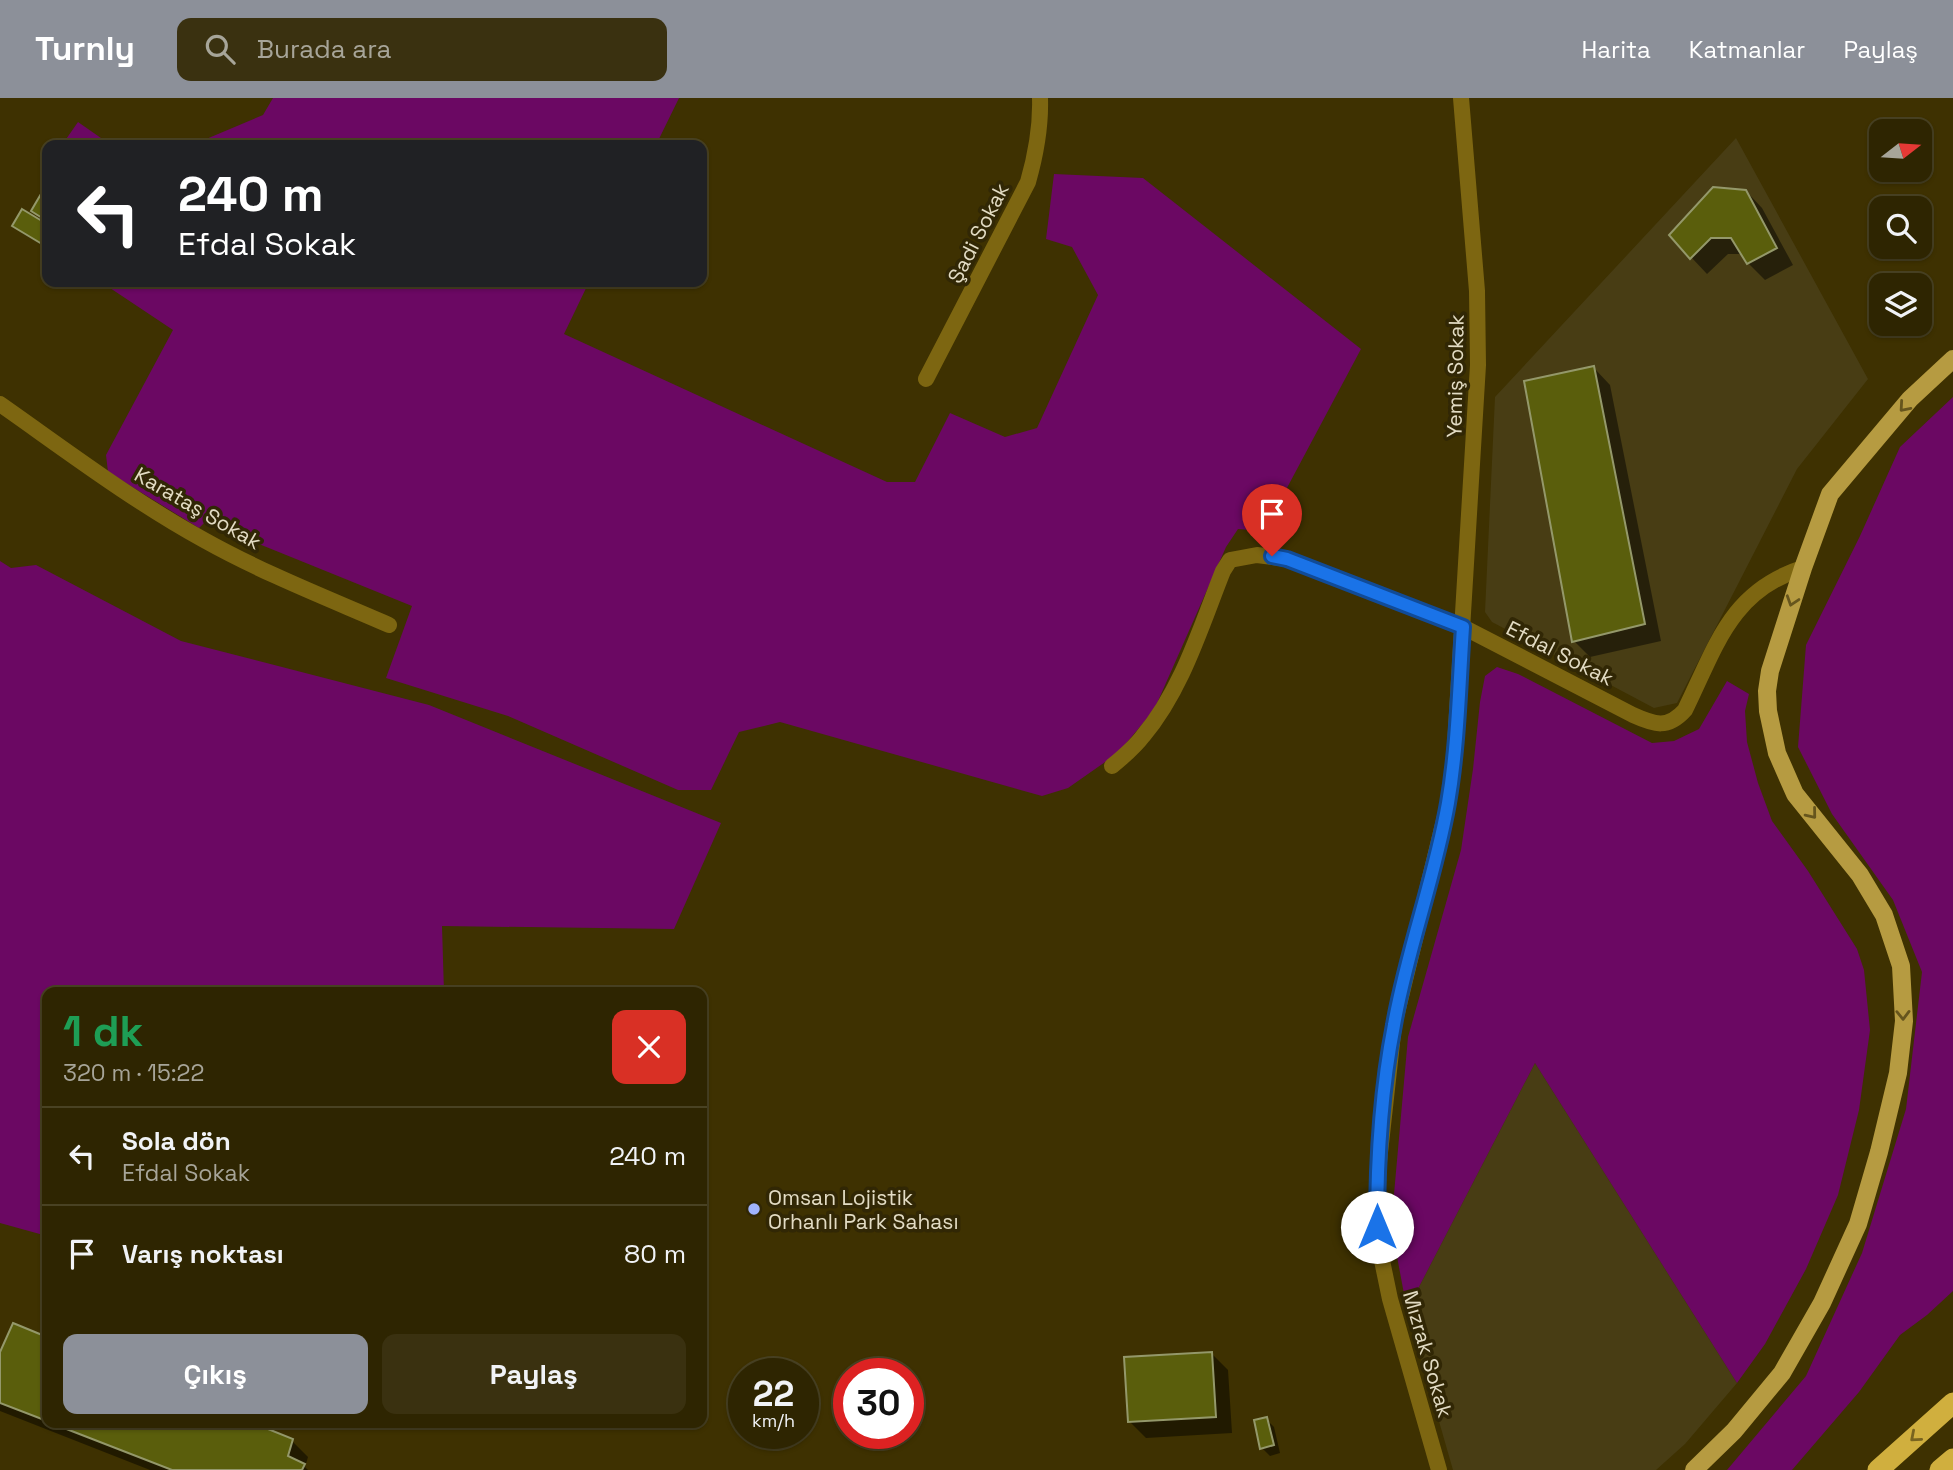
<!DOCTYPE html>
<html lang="tr">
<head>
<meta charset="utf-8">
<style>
  :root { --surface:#2e2501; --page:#3a3110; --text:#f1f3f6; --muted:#a7a599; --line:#494223; --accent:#8c9099 }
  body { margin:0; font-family:"Space Grotesk",sans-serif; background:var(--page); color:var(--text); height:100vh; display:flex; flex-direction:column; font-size:26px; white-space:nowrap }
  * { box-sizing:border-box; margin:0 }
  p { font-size:23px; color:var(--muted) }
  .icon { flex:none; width:38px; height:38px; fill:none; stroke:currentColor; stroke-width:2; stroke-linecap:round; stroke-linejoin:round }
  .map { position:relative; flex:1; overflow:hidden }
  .sheet { position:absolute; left:42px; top:889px; width:665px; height:441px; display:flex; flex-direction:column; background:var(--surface); border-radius:14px; box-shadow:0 2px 5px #0004,0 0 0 2px var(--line) }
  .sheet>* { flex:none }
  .top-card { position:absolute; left:42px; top:42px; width:665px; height:147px; border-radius:14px; box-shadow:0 2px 5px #0004,0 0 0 2px var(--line); background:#202124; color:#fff; overflow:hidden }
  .needle { width:46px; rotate:73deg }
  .controls { position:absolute; left:1869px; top:21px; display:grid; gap:14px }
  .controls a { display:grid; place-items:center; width:63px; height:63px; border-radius:14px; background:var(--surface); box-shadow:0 2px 5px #0004,0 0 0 2px var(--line); font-size:35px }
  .speed { position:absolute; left:728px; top:1260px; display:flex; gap:14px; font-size:35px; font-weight:700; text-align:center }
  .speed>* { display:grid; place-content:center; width:91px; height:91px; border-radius:50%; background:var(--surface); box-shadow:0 2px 5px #0004,0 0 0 2px var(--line); line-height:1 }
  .speed small { font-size:18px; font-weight:400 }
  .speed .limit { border:10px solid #d22; background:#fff; color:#111 }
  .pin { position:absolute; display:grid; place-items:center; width:60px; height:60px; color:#fff; margin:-72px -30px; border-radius:50% 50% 50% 0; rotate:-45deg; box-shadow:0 0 7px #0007 }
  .pin .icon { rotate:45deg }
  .me { position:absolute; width:77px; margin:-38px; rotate:0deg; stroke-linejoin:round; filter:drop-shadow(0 0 5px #0008) }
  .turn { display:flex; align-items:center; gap:24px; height:147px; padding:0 21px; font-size:32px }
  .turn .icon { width:91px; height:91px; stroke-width:2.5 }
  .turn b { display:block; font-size:49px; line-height:60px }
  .round { display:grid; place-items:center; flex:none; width:74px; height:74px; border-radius:14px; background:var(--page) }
  .summary { display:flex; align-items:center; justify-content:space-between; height:119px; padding:0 21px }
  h1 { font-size:42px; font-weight:700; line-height:52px; color:#1e9e55 }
  .button { display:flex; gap:14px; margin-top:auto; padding:14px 21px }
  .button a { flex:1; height:80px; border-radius:14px; background:var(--accent); color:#fff; font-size:28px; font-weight:700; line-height:80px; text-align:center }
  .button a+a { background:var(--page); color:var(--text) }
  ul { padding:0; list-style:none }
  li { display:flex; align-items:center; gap:21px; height:98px; padding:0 21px; border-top:2px solid var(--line) }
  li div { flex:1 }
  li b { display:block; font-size:26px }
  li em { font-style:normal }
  header { display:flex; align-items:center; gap:42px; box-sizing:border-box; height:98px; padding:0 35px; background:var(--accent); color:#fff }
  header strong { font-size:33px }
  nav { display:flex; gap:38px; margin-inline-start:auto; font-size:24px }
  .search { width:490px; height:63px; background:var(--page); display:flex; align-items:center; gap:18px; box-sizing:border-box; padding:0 24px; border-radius:14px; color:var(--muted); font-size:26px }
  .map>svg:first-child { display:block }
  .built { fill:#483d14 }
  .green { fill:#6b0863 }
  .shadow { fill:#0007 }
  .building { fill:#5a5e0c; stroke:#94986a; stroke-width:2 }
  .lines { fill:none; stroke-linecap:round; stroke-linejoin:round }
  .minor { stroke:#7d6611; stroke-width:16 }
  .primary { stroke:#b69b41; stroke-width:18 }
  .motorway { stroke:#d0af3e; stroke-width:21 }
  .oneway { stroke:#66551d }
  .oneway2 { stroke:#79641f }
  .route-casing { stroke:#114b97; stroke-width:18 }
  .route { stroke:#1a73e8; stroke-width:12 }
  .poi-dot { fill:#a0b3fd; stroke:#312705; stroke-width:2.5 }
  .labels { text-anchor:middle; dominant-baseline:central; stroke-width:7; stroke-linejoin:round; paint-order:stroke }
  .street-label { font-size:21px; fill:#e3dcc4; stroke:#312705 }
  .poi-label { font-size:21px; fill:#e3dcc4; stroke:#312705; text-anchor:start }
</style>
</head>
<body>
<header>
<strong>Turnly</strong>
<div class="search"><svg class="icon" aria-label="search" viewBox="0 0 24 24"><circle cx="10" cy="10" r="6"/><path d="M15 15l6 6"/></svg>Burada ara</div>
<nav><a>Harita</a><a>Katmanlar</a><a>Paylaş</a></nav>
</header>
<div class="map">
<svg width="1953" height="1372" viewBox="0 0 1953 1372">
  <rect width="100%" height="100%" fill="#3e3101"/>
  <!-- built -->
  <path class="built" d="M1736 40 1868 281 1797 371 1677 605 1654 610 1492 524 1485 514 1495 299Z
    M1535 965 1737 1285 1685 1346 1656 1372H1453L1407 1212Z"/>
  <!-- green -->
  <path class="green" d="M273 0H679L656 47H192L263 17Z
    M78 24 111 47H62Z
    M1054 76 1143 80 1361 251 1264 433 1238 431 1226 449 1154 612 1118 655 1068 690 1042 698 780 624 739 634 711 692H678L508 618 386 580 412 508 205 424 199 430 108 374 106 357 173 232 101 184H589L564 236 887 384H915L950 315 1005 339 1037 330 1098 197 1072 149 1046 141Z
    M1953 299V1193L1927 1217 1900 1237 1859 1294 1792 1372H1727L1806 1278 1862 1155 1906 1011 1922 874 1893 802 1832 716 1798 649 1806 547 1860 438 1900 349Z
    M0 463 11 470 36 467 181 543 429 607 721 725 674 831 442 828 444 894H47V1138L0 1125Z
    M1497 569 1518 576 1652 645 1674 643 1699 631 1727 583 1749 596 1745 613 1747 644 1758 685 1772 723 1808 773 1857 851 1864 872 1870 932 1859 1012 1838 1097 1806 1171 1765 1246 1737 1285 1535 965 1407 1212 1396 1153 1394 1096 1408 939 1461 752 1473 671 1480 604 1485 578Z"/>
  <!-- shadow -->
  <path class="shadow" d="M1746 93 1762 110 1793 167 1765 182 1748 165 1743 156H1728L1707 176 1691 159Z
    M41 98 47 102V150L22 135 14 127 45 126 33 112Z
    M1594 270 1610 287 1661 543 1590 559 1574 543Z
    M14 1227 47 1241V1325H248L292 1343 308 1359 305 1369 308 1372H150L0 1313V1258Z
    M1211 1255 1228 1272 1232 1335 1146 1340 1129 1323Z
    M1266 1321 1274 1329 1280 1355 1270 1358 1262 1350Z"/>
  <!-- building -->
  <path class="building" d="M1713 89 1746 92 1777 150 1747 166 1731 140H1711L1690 161 1669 137Z
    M41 96 47 100V123L31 113Z
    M22 111 47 126V149L12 128Z
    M1594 268 1645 526 1572 544 1524 283Z
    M13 1225 47 1239V1323L0 1305V1254Z
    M1212 1254 1216 1319 1128 1324 1124 1259Z
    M1267 1319 1274 1347 1260 1351 1254 1322Z
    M51 1325H253L293 1341 288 1358 305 1366 302 1372H172Z"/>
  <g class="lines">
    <!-- minor -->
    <path class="minor" d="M926 281 1028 84C1036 56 1041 30 1040 0
      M0 306C67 353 133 403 204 442 263 475 327 500 389 527
      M1112 668C1123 659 1134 650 1143 638 1182 592 1201 528 1223 473L1230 462 1257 457 1287 461 1463 529 1633 617C1655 627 1668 631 1685 612 1716 549 1730 493 1803 470
      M1439 1372 1390 1201 1380 1153 1377 1129V1082L1394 927 1448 706 1454 664 1478 267 1477 193 1461 0"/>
    <!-- primary -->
    <path class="primary" d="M1694 1372 1734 1333 1782 1275 1822 1205 1858 1126 1879 1054 1898 975 1904 923 1901 868 1884 817 1860 777 1795 696 1777 655 1768 613 1767 593 1770 573 1803 470 1830 396 1910 301 1953 261"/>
    <!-- motorway -->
    <path class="motorway" d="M1878 1372 1953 1305
      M1940 1372 1953 1361"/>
  </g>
  <!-- one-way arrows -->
  <defs><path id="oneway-chevron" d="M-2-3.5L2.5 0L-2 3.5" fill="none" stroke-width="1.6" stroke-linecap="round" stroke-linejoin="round" transform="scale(1.75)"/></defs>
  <g class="oneway">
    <use href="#oneway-chevron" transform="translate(1904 309) rotate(131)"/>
    <use href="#oneway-chevron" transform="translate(1792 503) rotate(108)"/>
    <use href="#oneway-chevron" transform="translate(1812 716) rotate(51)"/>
    <use href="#oneway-chevron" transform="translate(1903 917) rotate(89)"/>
  </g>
  <use class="oneway2" href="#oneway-chevron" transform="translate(1915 1339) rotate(139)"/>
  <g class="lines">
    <!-- route casing -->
    <g class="route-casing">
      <path id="route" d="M1272 458 1287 461 1463 529C1459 588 1458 647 1448 705 1435 780 1407 852 1394 927 1381 993 1377 1062 1377 1129"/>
    </g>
    <!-- route -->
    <use href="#route" class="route"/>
  </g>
  <!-- markers -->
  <circle class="poi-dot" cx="754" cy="1111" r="7"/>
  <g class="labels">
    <!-- street labels -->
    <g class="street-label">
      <text transform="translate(978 135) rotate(-63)">Şadi Sokak</text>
      <text transform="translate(1455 278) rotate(-89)">Yemiş Sokak</text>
      <text transform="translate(198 410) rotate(30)">Karataş Sokak</text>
      <text transform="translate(1560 555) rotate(27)">Efdal Sokak</text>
      <text transform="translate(1428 1256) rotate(74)">Mızrak Sokak</text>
    </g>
    <!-- poi labels -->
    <g class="poi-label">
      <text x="768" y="1099">Omsan Lojistik<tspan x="768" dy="24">Orhanlı Park Sahası</tspan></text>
    </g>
  </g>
</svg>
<div class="controls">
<a><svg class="needle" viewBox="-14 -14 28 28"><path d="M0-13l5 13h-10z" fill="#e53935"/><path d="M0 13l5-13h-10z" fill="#a7a599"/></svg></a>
<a><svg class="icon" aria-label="search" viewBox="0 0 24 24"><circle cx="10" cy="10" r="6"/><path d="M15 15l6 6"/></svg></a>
<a><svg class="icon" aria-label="layers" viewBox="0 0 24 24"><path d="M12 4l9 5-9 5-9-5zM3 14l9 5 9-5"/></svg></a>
</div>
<div class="speed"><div>22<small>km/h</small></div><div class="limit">30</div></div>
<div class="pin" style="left:1272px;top:458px;background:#d93025"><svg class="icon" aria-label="arrive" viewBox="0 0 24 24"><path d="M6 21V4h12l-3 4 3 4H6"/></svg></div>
<svg class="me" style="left:1377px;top:1129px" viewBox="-20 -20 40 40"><circle r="19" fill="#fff"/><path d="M0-13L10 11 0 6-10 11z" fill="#1a73e8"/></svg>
<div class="top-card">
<div class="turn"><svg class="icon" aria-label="left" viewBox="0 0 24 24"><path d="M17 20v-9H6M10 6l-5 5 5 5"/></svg><div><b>240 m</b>Efdal Sokak</div></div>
</div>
<section class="sheet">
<div class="summary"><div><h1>1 dk</h1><p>320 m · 15:22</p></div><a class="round" style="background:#d93025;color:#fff"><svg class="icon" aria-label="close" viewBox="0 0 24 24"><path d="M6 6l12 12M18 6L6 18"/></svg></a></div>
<ul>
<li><svg class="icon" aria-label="left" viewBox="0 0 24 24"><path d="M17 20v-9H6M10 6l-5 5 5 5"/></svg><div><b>Sola dön</b><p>Efdal Sokak</p></div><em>240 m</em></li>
<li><svg class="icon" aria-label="arrive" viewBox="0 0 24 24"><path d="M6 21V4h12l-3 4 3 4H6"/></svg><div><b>Varış noktası</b></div><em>80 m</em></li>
</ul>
<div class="button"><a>Çıkış</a><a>Paylaş</a></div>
</section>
</div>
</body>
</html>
